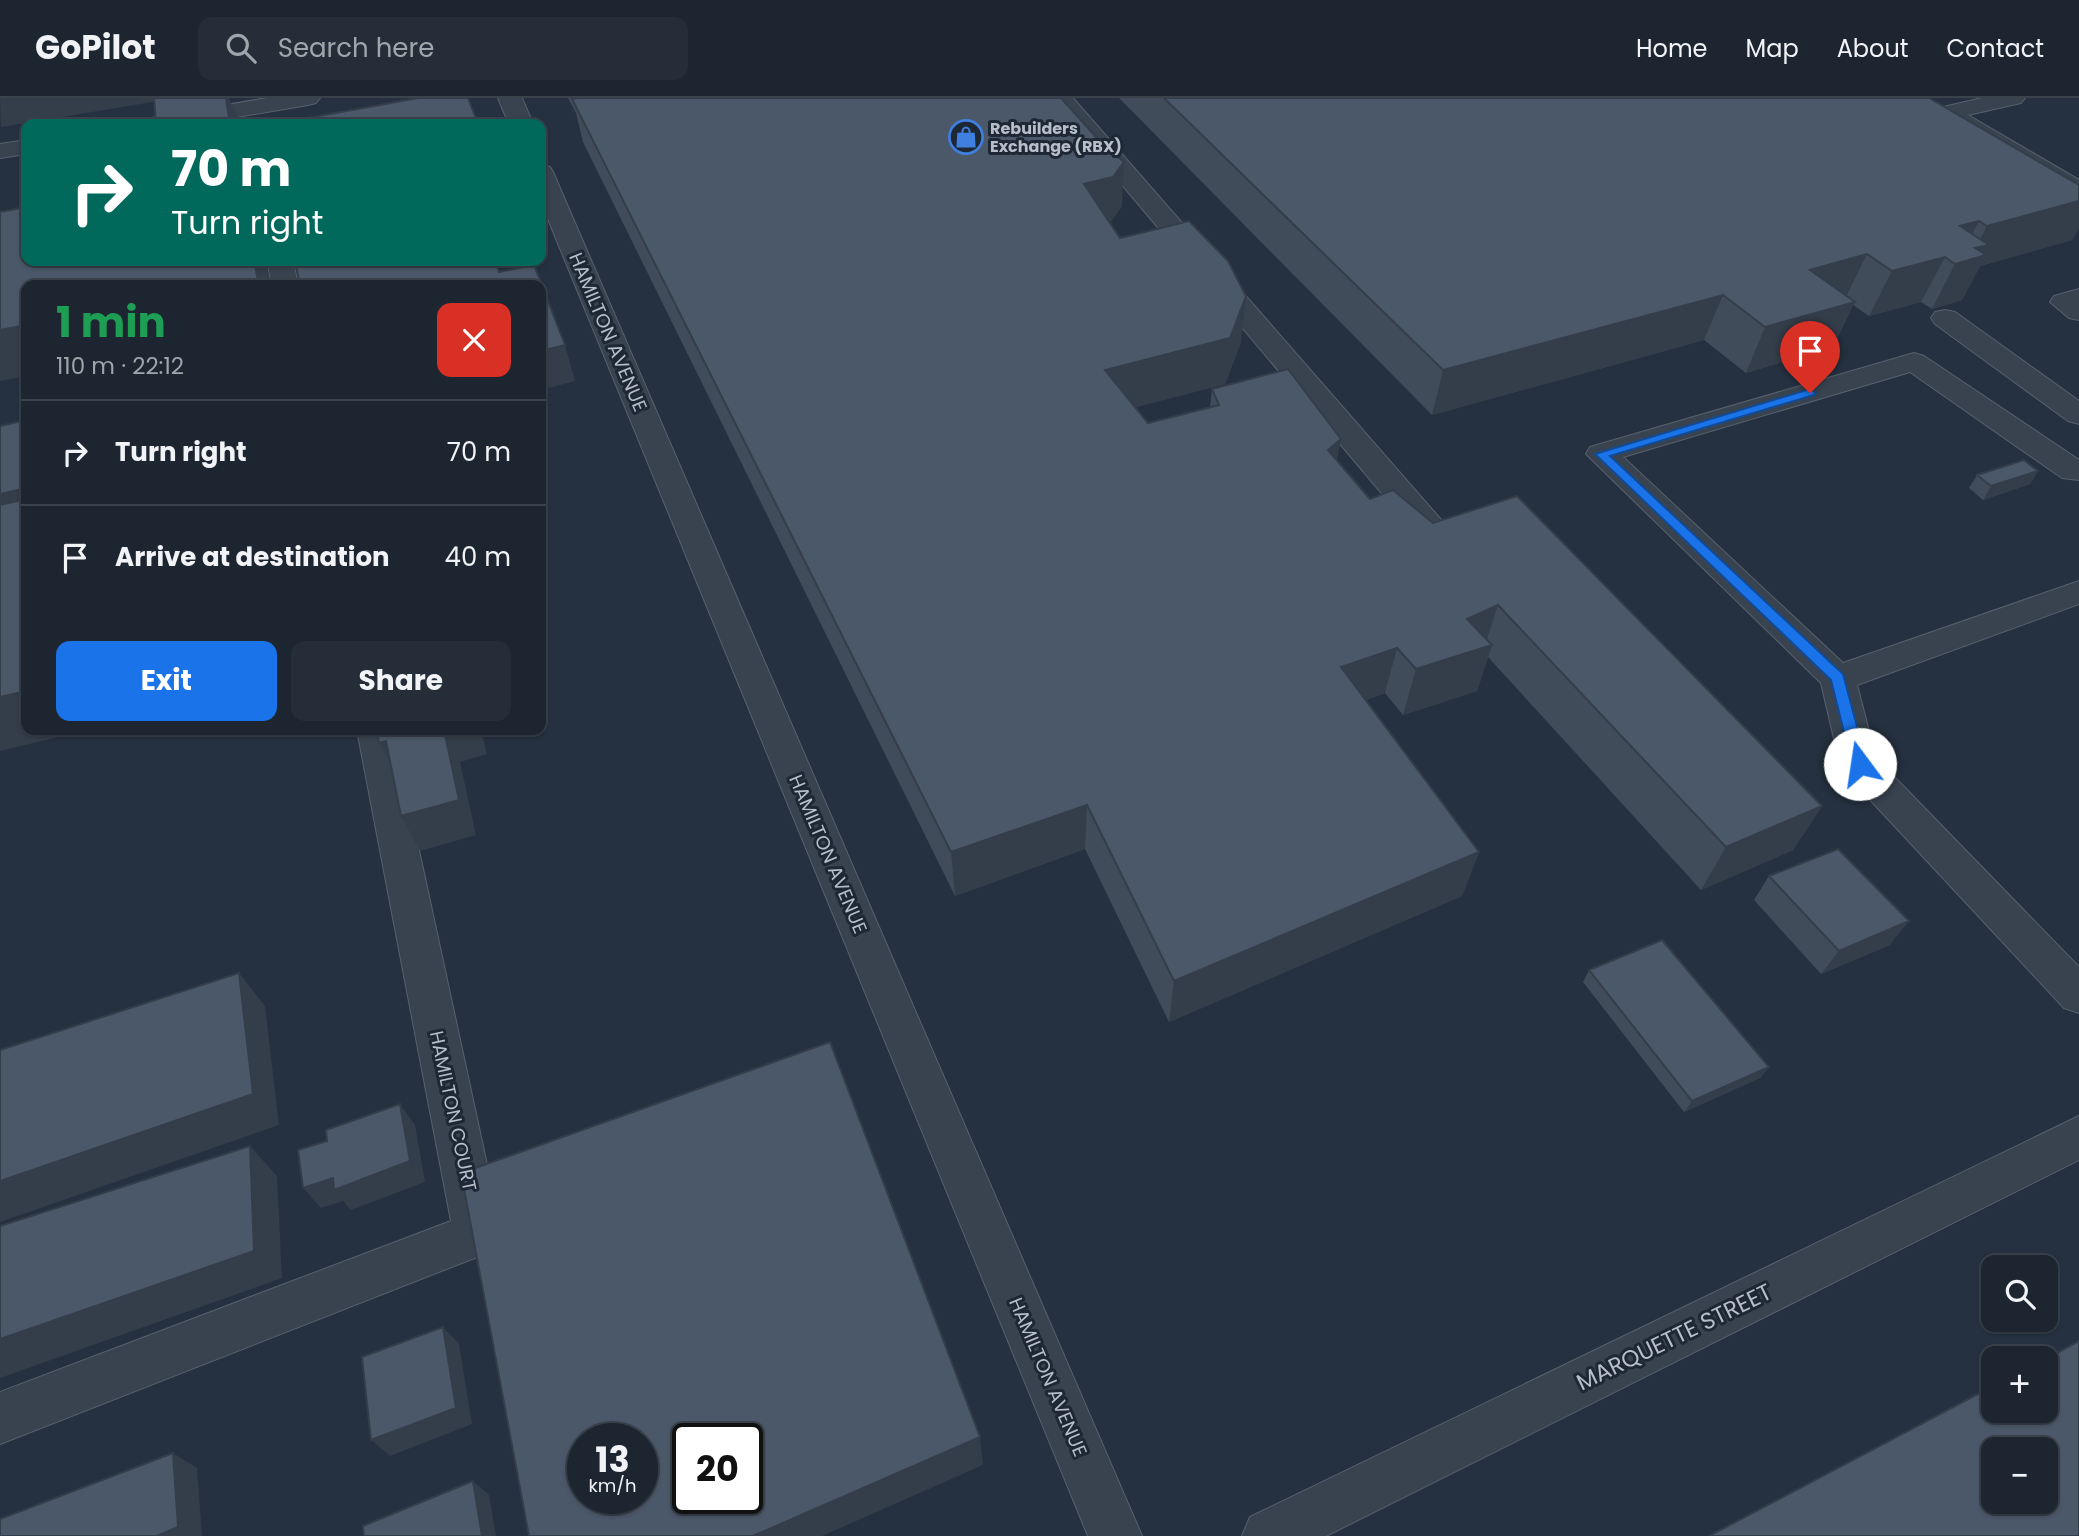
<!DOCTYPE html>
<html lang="en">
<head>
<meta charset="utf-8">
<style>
  :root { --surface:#1c2530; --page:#252d38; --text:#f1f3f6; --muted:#a0a5ab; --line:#3a424c; --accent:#1a73e8 }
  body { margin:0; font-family:Poppins,sans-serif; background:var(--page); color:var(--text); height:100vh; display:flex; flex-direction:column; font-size:26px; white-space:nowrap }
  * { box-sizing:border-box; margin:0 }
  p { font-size:23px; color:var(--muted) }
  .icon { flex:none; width:38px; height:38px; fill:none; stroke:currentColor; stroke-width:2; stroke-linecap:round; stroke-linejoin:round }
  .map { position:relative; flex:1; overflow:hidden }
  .sheet { position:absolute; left:21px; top:182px; width:525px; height:455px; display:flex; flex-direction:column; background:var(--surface); border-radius:14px; box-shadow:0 2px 5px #0004,0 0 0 2px var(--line) }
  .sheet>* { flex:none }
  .guide { position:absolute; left:21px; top:21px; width:525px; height:147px; border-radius:14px; box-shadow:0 2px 5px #0004,0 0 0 2px var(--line); background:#00695c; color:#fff; overflow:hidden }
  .buttons { position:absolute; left:1981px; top:1157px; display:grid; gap:14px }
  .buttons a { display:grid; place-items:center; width:77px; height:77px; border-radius:14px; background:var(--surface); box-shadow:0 2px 5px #0004,0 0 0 2px var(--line); font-size:35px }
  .speed { position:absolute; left:567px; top:1325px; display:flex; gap:14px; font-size:35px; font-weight:700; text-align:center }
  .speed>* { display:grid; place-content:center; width:91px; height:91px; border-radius:50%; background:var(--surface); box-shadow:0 2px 5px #0004,0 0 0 2px var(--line); line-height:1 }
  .speed small { font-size:18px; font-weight:400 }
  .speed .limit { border:4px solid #111; border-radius:10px; background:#fff; color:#111 }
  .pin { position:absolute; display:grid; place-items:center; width:60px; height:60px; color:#fff; margin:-72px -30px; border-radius:50% 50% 50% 0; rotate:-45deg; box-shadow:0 0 7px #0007 }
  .pin .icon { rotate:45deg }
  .me { position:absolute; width:77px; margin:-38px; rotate:346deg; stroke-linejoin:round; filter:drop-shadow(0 0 5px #0008) }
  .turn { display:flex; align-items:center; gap:24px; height:147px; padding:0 35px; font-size:32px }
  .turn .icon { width:91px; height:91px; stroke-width:2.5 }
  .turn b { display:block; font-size:49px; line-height:60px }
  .round { display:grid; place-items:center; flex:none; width:74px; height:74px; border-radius:14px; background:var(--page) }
  .headline { display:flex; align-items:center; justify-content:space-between; height:119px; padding:0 35px }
  h1 { font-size:42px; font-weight:700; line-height:52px; color:#1e9e55 }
  .cta { display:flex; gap:14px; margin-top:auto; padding:14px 35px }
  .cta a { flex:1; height:80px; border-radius:14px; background:var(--accent); color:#fff; font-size:28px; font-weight:700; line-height:80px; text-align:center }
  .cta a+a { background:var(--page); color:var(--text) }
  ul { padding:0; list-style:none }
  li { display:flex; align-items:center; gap:21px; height:105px; padding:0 35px; border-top:2px solid var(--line) }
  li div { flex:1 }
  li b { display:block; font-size:26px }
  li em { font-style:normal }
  header { display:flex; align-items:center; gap:42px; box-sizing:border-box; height:98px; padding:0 35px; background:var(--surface); border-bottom:2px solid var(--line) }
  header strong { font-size:33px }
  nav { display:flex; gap:38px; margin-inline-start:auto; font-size:24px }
  .search { width:490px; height:63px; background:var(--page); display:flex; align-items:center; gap:18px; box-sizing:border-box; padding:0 24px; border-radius:14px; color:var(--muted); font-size:26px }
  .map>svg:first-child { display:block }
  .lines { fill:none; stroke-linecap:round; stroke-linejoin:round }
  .minor-casing { stroke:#57616d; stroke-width:2 }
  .minor { fill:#394350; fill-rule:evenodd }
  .wall { fill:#404c5a }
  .shaded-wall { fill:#343e4a }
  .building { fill:#4b5869; stroke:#343e4a; stroke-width:2; fill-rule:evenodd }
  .route { fill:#1a73e8; stroke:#114b97; stroke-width:2 }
  .labels { text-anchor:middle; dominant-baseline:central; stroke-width:6; stroke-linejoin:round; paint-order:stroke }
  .far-poi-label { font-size:16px; font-weight:bold; fill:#b6beca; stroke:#1e2835; text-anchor:start }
  .street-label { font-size:19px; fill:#b6beca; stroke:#1e2835 }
  .near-street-label { font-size:23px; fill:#b6beca; stroke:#1e2835 }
</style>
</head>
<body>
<header>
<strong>GoPilot</strong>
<div class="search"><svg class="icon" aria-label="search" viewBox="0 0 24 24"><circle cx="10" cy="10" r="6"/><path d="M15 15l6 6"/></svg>Search here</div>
<nav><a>Home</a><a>Map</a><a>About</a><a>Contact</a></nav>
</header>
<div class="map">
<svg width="2079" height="1438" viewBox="0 0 2079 1438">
  <rect width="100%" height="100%" fill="#253140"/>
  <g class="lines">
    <!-- minor casing -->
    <g class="minor-casing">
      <path id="minor" d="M267 0H320L316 5 308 7 196 26H144L148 21 156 19Z
        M498 0H522L533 26H509Z
        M1049 0H1073L1450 432 1454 440 1450 448 1438 451 1426 448Z
        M1982 0H2025L2021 5 1968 17 2079 82V101L2070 98 1935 15 1939 10Z
        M26 42V56L0 60V46Z
        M541 67 550 69 553 74 1142 1438H1088L541 104Z
        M267 163H293L298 187H272Z
        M2079 191V222L2069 220 2050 204 2054 198Z
        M1945 212 1955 214 2079 303V326L2068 323 1935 226 1931 220 1935 214Z
        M1914 255 1924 258 2079 362V382L2062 380 1910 274 1623 359 1843 565 2079 483V506L1857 587 1876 660 2079 869V915L2064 910 1846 676 1840 666 1821 585 1586 356 1590 349Z
        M357 632H393L502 1136 495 1152 0 1346V1294L451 1123Z
        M2079 1018V1062L1326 1438H1242L1250 1419Z"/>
    </g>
    <!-- minor -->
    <use href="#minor" class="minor"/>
  </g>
  <!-- wall -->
  <path class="wall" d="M568 0H1061L1122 108 1111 123H1109L1120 140 1241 244 1225 286 1135 309 1148 325 1210 309 1212 291 1337 362 1370 401 1433 425 1822 708 1793 752 1701 792 1488 559 1477 593 1403 617 1385 595 1366 602 1479 754 1462 798 1169 924 1085 751 955 798 583 44 576 15Z
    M1119 0H1929L2079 87V130L2072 142 1980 168 1962 202 1932 211 1921 204 1869 218 1853 207 1833 249 1746 275 1704 242 1432 317Z
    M2038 373 2030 386 1983 402 1969 390 1977 377Z
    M1769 778 1890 847 1821 876 1754 802Z
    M1589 872 1769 969 1760 980 1684 1014 1583 884Z"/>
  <!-- shaded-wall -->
  <path class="shaded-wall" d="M0 0H177L1 29Z
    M226 0H229L240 26H230Z
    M1124 64 1122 108 1111 123 1083 131 1084 86Z
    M2079 103V130L2072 142 1980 168 1962 202 1932 211 1955 166 1945 159 1921 204 1869 218 1892 173 1960 128 1979 123 1957 165 1969 162 1987 128Z
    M1867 156 1845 201 1810 172Z
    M254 163H266L271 187H259Z
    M1723 197 1704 242 1432 317 1443 272Z
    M1246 198 1241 244 1225 286 1103 318 1105 272Z
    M1855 204 1833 249 1746 275 1765 229Z
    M26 227V278L0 283V232Z
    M565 247 575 283 541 292V253Z
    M1341 341 1332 387 1328 352Z
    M2038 373 2030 386 1983 402 1991 388Z
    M26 390V443L0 450V396Z
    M1498 507 1484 550 1492 547 1477 593 1403 617 1416 571 1467 521Z
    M1397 550 1385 595 1331 614 1341 569Z
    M26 593V632H88L0 653V599Z
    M444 632H481L487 656 460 664 476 737 420 753 401 718Z
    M386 643 398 680 379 645Z
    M1087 707 1085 751 955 798 951 754Z
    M1822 708 1793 752 1701 792 1726 749Z
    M1479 754 1462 798 1169 924 1174 883Z
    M1909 823 1890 847 1821 876 1839 853Z
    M239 875 265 908 279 1027 0 1124V1083Z
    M1769 969 1760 980 1684 1014 1692 1003Z
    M400 1006 415 1027 425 1084 351 1112 343 1103 321 1110 303 1090Z
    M250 1048 277 1078 282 1180 0 1280V1241Z
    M443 1229 459 1246 472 1326 390 1358 371 1342Z
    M980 1339 983 1367 822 1438H753Z
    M173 1355 197 1370 202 1438H157Z
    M473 1383 489 1397 496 1438H482Z"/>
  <!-- building -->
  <path class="building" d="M154 0H226L230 26H156Z
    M418 0H468L478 26H275Z
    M578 0H1061L1105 49 1124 64 1113 79 1084 86 1120 140 1189 123 1228 163 1246 198 1230 240 1105 272 1148 325 1219 307 1212 291 1288 271 1341 341 1328 352 1370 401 1393 392 1433 425 1517 398 1822 708 1726 749 1498 507 1467 521 1492 547 1416 571 1397 550 1341 569 1479 754 1174 883 1087 707 951 754 572 1Z
    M1164 0H1929L2079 87V103L1987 128 1979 123 1960 128 1989 147 1975 150 1986 157 1955 166 1945 159 1892 173 1867 156 1810 172 1855 204 1765 229 1723 197 1443 272Z
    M26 109V163H254L259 187H26V227L0 232V114Z
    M295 163H495L499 174 534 167 565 247 541 253V187H300Z
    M26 322V390L0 396V328Z
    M2024 362 2038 373 1991 388 1977 377Z
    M26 401V593L0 599V407Z
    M376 632H444L459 702 401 718 386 643 379 645Z
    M1838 751 1909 823 1839 853 1769 778Z
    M1662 842 1769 969 1692 1003 1589 872Z
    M239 875 253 996 0 1083V952Z
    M830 944 980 1339 753 1438H529L461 1075ZM583 1340H642V1400H583ZM688 1340H747V1400H688Z
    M400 1006 410 1063 334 1092 333 1080 303 1090 298 1052 327 1043 326 1032Z
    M250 1048 254 1153 0 1241V1128Z
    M443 1229 456 1310 371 1342 362 1259Z
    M2079 1243V1438H1709L1993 1288V1312H2046V1261ZM1993 1351H2046V1404H1993Z
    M173 1355 178 1429 157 1438H0V1421Z
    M473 1383 482 1438H364L363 1428Z"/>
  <!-- route -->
  <path class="route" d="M1810 291 1816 295 1814 297 1610 358 1843 576 1867 666 1860 672 1852 666 1831 582 1595 356Z"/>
  <!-- icons -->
  <defs>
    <g id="shop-ring" transform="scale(1.75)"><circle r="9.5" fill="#1e2835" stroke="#3f7fe0" stroke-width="1.5"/><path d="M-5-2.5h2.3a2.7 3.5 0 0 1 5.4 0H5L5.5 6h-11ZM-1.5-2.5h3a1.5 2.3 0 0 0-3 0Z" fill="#3f7fe0"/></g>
  </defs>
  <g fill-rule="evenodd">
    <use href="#shop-ring" x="966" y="39"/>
  </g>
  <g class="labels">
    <!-- far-poi labels -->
    <g class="far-poi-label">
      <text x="990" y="30">Rebuilders<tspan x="990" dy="18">Exchange (RBX)</tspan></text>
    </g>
    <!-- street labels -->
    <g class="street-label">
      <text transform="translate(608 234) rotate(67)">HAMILTON AVENUE</text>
      <text transform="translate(828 756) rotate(67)">HAMILTON AVENUE</text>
      <text transform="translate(453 1013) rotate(78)">HAMILTON COURT</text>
      <text transform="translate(1048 1279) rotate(67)">HAMILTON AVENUE</text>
    </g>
    <!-- near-street labels -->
    <g class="near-street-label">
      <text transform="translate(1674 1239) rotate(-26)">MARQUETTE STREET</text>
    </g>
  </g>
</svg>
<div class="buttons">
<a><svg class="icon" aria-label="search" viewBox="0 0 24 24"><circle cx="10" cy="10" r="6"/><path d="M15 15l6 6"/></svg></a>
<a>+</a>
<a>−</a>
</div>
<div class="speed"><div>13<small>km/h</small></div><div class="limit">20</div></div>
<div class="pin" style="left:1810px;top:295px;background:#d93025"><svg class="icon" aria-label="arrive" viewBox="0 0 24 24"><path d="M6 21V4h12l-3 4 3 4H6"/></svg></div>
<svg class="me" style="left:1860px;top:666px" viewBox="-20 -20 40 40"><circle r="19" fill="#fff"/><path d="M0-13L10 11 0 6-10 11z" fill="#1a73e8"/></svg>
<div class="guide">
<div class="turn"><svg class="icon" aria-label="right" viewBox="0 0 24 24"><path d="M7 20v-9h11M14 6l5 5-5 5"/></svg><div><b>70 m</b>Turn right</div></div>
</div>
<section class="sheet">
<div class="headline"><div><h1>1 min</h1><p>110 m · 22:12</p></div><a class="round" style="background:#d93025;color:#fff"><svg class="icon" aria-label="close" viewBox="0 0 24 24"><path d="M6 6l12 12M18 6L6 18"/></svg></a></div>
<ul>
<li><svg class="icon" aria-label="right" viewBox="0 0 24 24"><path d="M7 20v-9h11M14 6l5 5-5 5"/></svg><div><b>Turn right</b></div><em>70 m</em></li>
<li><svg class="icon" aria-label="arrive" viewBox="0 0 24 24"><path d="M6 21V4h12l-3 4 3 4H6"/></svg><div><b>Arrive at destination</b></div><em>40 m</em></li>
</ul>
<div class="cta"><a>Exit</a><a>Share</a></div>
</section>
</div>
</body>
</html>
